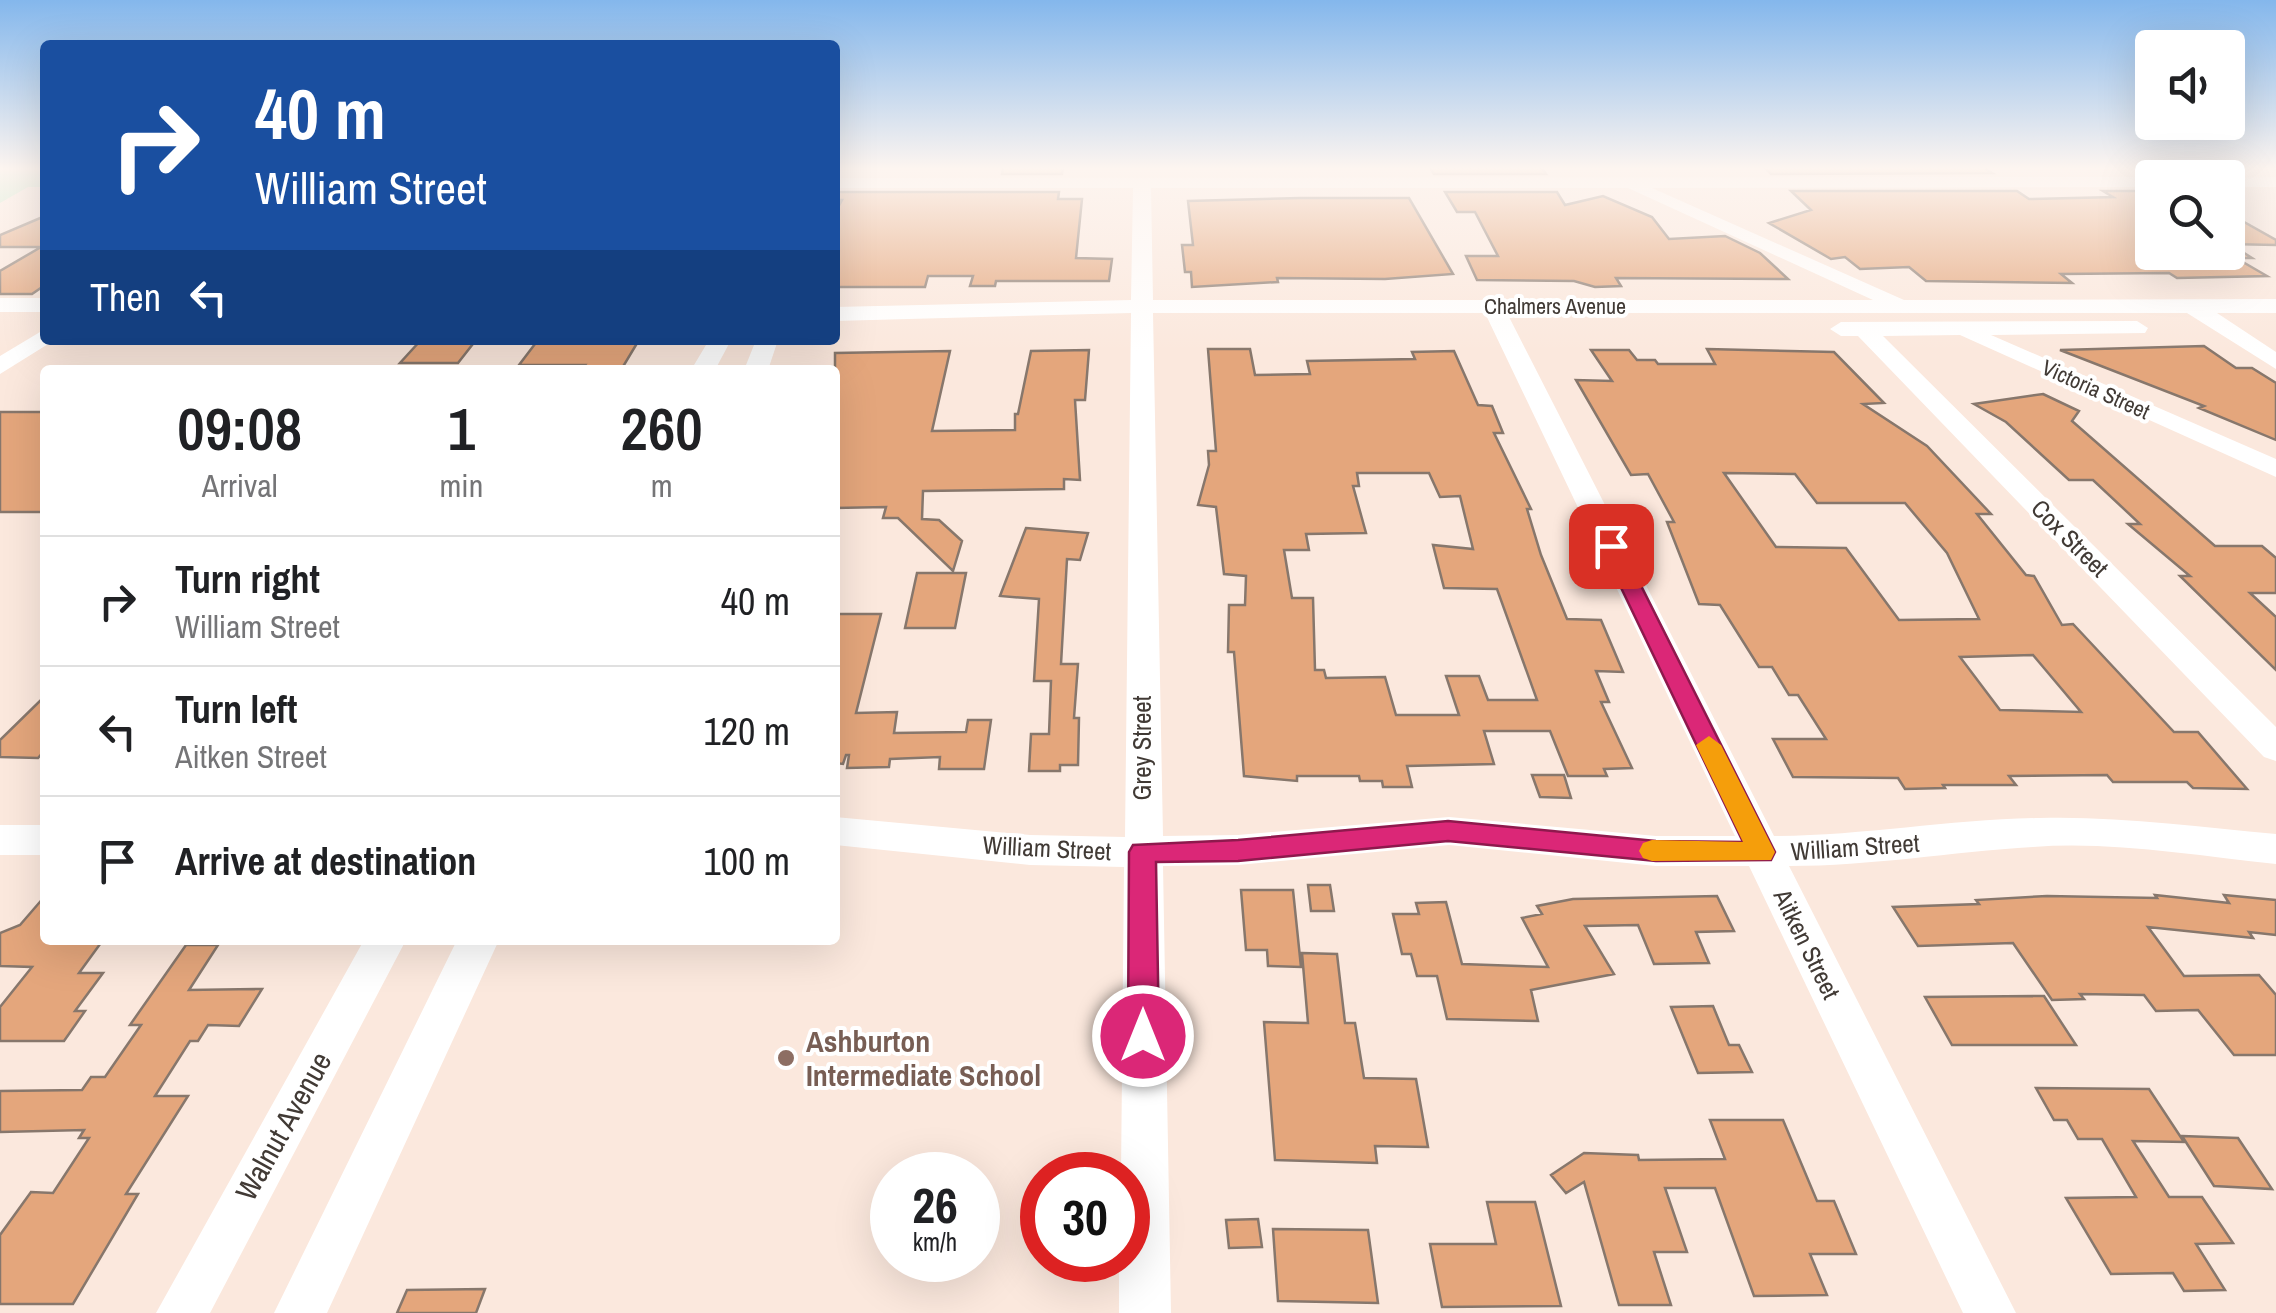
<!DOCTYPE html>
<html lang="en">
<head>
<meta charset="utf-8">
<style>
  :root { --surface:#fff; --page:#f2f2f2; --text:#202124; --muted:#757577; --line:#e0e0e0 }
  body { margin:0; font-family:"Archivo Narrow",sans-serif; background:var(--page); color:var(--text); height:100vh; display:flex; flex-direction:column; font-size:38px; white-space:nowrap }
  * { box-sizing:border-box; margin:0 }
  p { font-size:32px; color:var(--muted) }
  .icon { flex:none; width:55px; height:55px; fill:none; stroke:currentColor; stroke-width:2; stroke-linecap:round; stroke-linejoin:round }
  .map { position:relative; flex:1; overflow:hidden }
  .drawer { position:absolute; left:40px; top:365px; width:800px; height:580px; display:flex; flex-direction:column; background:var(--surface); border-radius:10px; box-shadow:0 10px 40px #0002 }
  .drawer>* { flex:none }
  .hud { position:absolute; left:40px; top:40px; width:800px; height:305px; border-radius:10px; box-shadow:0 10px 40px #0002; background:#1a4fa0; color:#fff; overflow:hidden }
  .tools { position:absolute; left:2135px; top:30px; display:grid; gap:20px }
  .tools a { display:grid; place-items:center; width:110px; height:110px; border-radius:10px; background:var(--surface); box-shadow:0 10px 40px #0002; font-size:50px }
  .speed { position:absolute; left:870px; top:1152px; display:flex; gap:20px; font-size:50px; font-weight:700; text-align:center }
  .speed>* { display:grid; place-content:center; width:130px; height:130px; border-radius:50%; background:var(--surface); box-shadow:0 10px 40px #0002; line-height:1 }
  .speed small { font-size:25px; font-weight:400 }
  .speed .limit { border:15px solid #d22; background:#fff; color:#111 }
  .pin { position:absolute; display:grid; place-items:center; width:85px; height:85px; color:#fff; margin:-42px; border-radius:20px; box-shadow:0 5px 15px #0006 }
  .me { position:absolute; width:110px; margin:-55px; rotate:0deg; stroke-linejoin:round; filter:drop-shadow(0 0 8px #0008) }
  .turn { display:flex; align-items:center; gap:35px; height:210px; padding:0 50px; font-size:45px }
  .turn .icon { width:130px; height:130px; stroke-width:2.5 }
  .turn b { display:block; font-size:70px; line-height:85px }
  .then { display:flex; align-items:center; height:95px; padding:0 50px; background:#0003; gap:20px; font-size:38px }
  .eta { display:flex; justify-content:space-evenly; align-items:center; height:170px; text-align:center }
  .eta b { font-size:60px; font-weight:600; line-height:70px }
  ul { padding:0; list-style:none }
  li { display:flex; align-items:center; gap:30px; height:130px; padding:0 50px; border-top:2px solid var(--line) }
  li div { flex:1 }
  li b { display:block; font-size:38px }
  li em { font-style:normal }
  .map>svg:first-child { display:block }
  .green { fill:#b5ebc5 }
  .building { fill:#e4a67c; stroke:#87776c; stroke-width:2.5; fill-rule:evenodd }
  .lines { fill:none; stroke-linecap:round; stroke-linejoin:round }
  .minor { fill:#fff; fill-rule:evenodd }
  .route { fill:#db2777; stroke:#8e194d; stroke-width:2.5 }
  .slow { fill:#f59e0b }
  .education-dot { fill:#8d6e63; stroke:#fff; stroke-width:4 }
  .labels { text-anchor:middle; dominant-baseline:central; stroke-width:8; stroke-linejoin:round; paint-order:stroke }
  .far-street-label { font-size:22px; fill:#413a35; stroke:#fff }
  .street-label { font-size:25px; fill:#413a35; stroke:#fff }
  .near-education-label { font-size:30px; font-weight:bold; fill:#785e54; stroke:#fff; text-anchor:start }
  .near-street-label { font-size:30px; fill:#413a35; stroke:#fff }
</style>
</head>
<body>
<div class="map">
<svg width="2276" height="1313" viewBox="0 0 2276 1313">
  <rect width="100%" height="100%" fill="#fbe8dd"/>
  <!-- green -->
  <path class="green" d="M0 167H45V187H28L0 203Z"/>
  <!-- building -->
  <path class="building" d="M1003 167H1063L1062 174H1002Z
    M1508 167H1541L1546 174H1434L1430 168Z
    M1764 167H1982L1992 173 1771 174Z
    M1791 191H2017L2029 199 2113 197 2103 191H2152V252H2228V221L2244 222 2276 240V245L2230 244 2252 258H2236L2267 276 2177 278 2169 273 2061 274 2072 283 1926 281 1909 267 1860 269 1845 257 1831 259 1769 223 1811 210Z
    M835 192H1059L1058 199H1082L1076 258 1112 259 1109 281H996L995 286H970L973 276H928L925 287H835V213L842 200H835Z
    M1445 192H1557L1565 205 1603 196 1652 217 1669 239 1725 236 1760 253 1788 279 1616 278 1621 286 1595 287 1574 281 1477 280 1466 256H1498L1475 212H1457Z
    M1300 198H1409L1453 274 1385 279 1277 278 1278 282 1192 287 1191 272H1185L1182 245H1193L1188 201Z
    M45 216V285L32 294H0V271L41 247H0V235Z
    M421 340H476L458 363H400Z
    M538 340H639L621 370H581L585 365H519Z
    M2204 346 2236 368H2252L2276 383V440L2199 408 2204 406 2060 350Z
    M1208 349H1250L1255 375 1310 374 1307 361 1415 359 1412 352 1454 351 1478 405 1492 406 1503 433H1494L1531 509H1527L1541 555 1567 619 1601 620 1623 672 1596 671 1609 702H1601L1632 768 1604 769 1607 776H1568L1550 731H1484L1494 764 1407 766 1412 787H1383L1382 781H1360L1359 776H1297V781L1244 776 1234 652H1228L1229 605H1245L1246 576 1224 574 1216 507 1198 505 1209 465 1208 451H1216ZM1357 473H1429L1440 497 1460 496 1473 549 1433 545 1444 588 1497 589 1537 700H1488L1479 676H1446L1459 715H1396L1385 677 1326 678 1324 670H1315L1313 598H1292L1284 550H1309L1306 534 1366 533 1353 486H1359Z
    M1707 349 1834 352 1884 403 1863 404 1927 446 1991 514H1977L2026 575 2034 576 2062 625 2073 624 2174 732H2198L2247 789 2193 788 2187 782H2113L2107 775 2009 776 2016 785H1943L1945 788 1905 789 1898 778 1793 777 1773 739H1826L1798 695H1789L1772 667H1759L1720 605 1699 604 1667 522H1674L1648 474 1631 475 1576 380 1612 381 1591 350H1629L1637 360H1655L1658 364H1715ZM1724 473 1795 474 1817 503H1905L1947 553 1979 619 1899 620 1846 548 1776 547ZM2033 655 2081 712 2000 710 1960 657Z
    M1089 350 1085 400H1075L1080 480 1064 479V489L923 491 922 519 939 520 962 541 953 571 898 518H883L886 507 835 508V353L950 351 932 431 1015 430V414H1018L1031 351Z
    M2043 394 2079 411 2072 421 2215 546H2262L2276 558V593H2250L2276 617V670L2180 576H2190L2128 524H2140L2093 480H2069L2006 422 1974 404Z
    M0 412H45V512H0Z
    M1026 528 1088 533 1080 560 1067 559 1061 664H1078L1074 718H1079L1078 765H1060V771H1029L1031 734H1049L1051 681H1034L1039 599 1000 596Z
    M917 573H966L955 628H905Z
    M835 614H881L856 713 897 712 894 733 966 732 968 720H991L984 769H939L940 757 890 759 889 767 847 768 849 755H846L843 764 835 763Z
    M45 696V750L38 758 0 757V740Z
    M1532 775H1564L1571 798 1540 797Z
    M1308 885H1330L1334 911H1311Z
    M1241 890H1293L1301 967 1268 966 1267 950H1246Z
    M2155 895 2229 903 2224 895 2276 900V935L2249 932 2253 938 2148 927 2184 976 2259 975 2276 995V1055H2234L2198 1010 2156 1011 2144 995 2080 994 2084 999 2052 1000 2013 943 1918 946 1893 907 1979 904 1976 900 2047 896 2157 898Z
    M45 896V940H103L79 973H103L75 1011H85L64 1041H0V1007L32 967 0 966V933L20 925Z
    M1717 896 1734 931 1696 932 1709 963 1654 964 1638 925 1585 926 1614 974 1531 990 1538 1021 1447 1019 1437 976H1417L1411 954H1402L1393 914H1419L1416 903 1446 902 1462 964 1548 967 1522 918 1542 914 1537 906 1573 899Z
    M186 945H218L189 990 262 989 239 1026 208 1025 198 1041H190L155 1096H188L126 1194H138L73 1304H0V1235L31 1192 53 1193 89 1138H79L84 1130 0 1132V1091L82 1090 91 1077H105L141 1025H130Z
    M1302 953 1337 954 1345 1023H1355L1364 1078 1416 1079 1428 1147 1375 1146 1377 1163 1275 1160 1264 1022 1308 1023Z
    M2044 996 2076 1045H1952L1925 997Z
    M1713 1006 1729 1045H1739L1752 1072 1698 1073 1671 1007Z
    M2036 1088 2149 1089 2184 1142 2133 1141 2169 1197H2202L2233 1243 2196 1244 2225 1290 2184 1291 2173 1273 2111 1274 2066 1198 2136 1197 2102 1139H2078L2067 1120H2054Z
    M1710 1120H1783L1817 1201H1834L1856 1254H1810L1827 1295 1754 1296 1715 1188H1665L1687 1252H1654L1671 1305H1619L1584 1182 1566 1193 1551 1175 1584 1153 1638 1155 1639 1160 1725 1159Z
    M2182 1136 2238 1138 2272 1189 2214 1186Z
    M1487 1202H1535L1561 1306 1442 1307 1430 1244H1496Z
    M1258 1219 1262 1247 1229 1248 1226 1220Z
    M1273 1229 1368 1230 1378 1303 1278 1301Z
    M485 1289 476 1313H397L407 1290Z"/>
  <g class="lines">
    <!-- minor -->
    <path class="minor" d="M2152 177 2156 178H2152V187L1652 188 1904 300 2276 299V313H2217L2276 352V369L2187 313H1507L1774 836C1863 836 1951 819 2040 818 2119 816 2198 827 2276 834V864C2196 856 2113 841 2033 847 1951 852 1871 866 1789 866L2016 1313H1963L1749 866H1656L1449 845 1238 865 1163 866 1171 1313H1119V1260H1128V1175H1121L1124 867 1030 865 835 845V817L1030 835 1125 837 1131 313 835 321V307L1131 300 1133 188H835V178ZM1151 188H1628L1873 300H1153ZM1153 313H1485L1735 836H1656L1449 817 1238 835 1163 836Z
      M2276 177V187H2228V178H2224Z
      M0 298H45V312H0Z
      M2137 321 2148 328 2145 333 1991 335 2276 459V477L1960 335 1883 336 2276 727V761L2264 757 1858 336H1841L1830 329 1841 322Z
      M45 329V340L53 341 0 374V356Z
      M709 340H731L715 370H691Z
      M756 340H778L768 370H744Z
      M0 825H45V855H0Z
      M364 940H406L210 1313H156Z
      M457 940H499L327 1313H274Z"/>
  </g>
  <!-- sky -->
  <linearGradient id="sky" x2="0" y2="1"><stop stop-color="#84b7ec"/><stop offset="0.48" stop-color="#fdf5f0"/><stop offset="1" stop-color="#fdf5f0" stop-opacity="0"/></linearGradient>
  <rect width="2276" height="351" fill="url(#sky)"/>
  <!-- route -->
  <path class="route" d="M1611 540 1621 546 1775 852 1771 860 1656 861 1448 841 1238 861 1156 862 1159 1036 1154 1046 1143 1050 1132 1046 1128 1036 1129 852 1133 845 1238 840 1448 821 1656 841 1743 842 1601 546Z"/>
  <!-- slow -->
  <path class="slow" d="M1709 736 1721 745 1775 852 1771 860 1652 861 1643 858 1639 851 1643 843 1652 840 1743 842 1696 745Z"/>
  <!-- markers -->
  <circle class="education-dot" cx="786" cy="1058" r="10"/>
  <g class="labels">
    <!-- far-street labels -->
    <g class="far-street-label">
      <text x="1555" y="306">Chalmers Avenue</text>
      <text transform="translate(2096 389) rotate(24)">Victoria Street</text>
    </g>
    <!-- street labels -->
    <g class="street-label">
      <text transform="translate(2070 538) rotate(45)">Cox Street</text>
      <text transform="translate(1142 748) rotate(-90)">Grey Street</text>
      <text transform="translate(1855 847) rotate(-4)">William Street</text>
      <text transform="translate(1047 848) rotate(3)">William Street</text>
      <text transform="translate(1807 944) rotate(64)">Aitken Street</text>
    </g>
    <!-- near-education labels -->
    <g class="near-education-label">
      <text x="806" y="1041">Ashburton<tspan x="806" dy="34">Intermediate School</tspan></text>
    </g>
    <!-- near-street labels -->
    <g class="near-street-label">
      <text transform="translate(283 1126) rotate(-61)">Walnut Avenue</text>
    </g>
  </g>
</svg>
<div class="tools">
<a><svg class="icon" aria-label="sound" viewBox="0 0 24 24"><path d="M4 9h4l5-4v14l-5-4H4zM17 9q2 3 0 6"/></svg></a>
<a><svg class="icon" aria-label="search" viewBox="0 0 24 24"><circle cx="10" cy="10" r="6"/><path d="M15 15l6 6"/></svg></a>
</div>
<div class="speed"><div>26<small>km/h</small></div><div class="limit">30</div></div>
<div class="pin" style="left:1611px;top:546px;background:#d93025"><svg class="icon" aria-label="arrive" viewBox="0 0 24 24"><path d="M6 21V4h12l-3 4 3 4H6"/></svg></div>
<svg class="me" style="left:1143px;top:1036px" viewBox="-20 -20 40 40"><circle r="17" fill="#db2777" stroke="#fff" stroke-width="3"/><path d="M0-11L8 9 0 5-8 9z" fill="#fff"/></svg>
<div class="hud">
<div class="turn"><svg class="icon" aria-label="right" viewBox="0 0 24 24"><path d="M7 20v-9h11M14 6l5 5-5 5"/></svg><div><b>40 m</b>William Street</div></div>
<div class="then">Then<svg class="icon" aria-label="left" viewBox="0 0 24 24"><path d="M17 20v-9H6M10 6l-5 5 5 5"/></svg></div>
</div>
<section class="drawer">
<div class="eta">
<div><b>09:08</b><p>Arrival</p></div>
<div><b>1</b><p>min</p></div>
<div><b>260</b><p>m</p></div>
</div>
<ul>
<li><svg class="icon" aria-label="right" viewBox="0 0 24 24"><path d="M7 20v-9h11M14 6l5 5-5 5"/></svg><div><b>Turn right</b><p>William Street</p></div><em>40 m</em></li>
<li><svg class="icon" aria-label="left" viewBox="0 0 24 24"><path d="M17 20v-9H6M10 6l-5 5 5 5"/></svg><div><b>Turn left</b><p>Aitken Street</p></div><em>120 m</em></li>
<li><svg class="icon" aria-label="arrive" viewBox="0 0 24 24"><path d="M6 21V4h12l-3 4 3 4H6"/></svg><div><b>Arrive at destination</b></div><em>100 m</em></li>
</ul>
</section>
</div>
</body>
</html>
